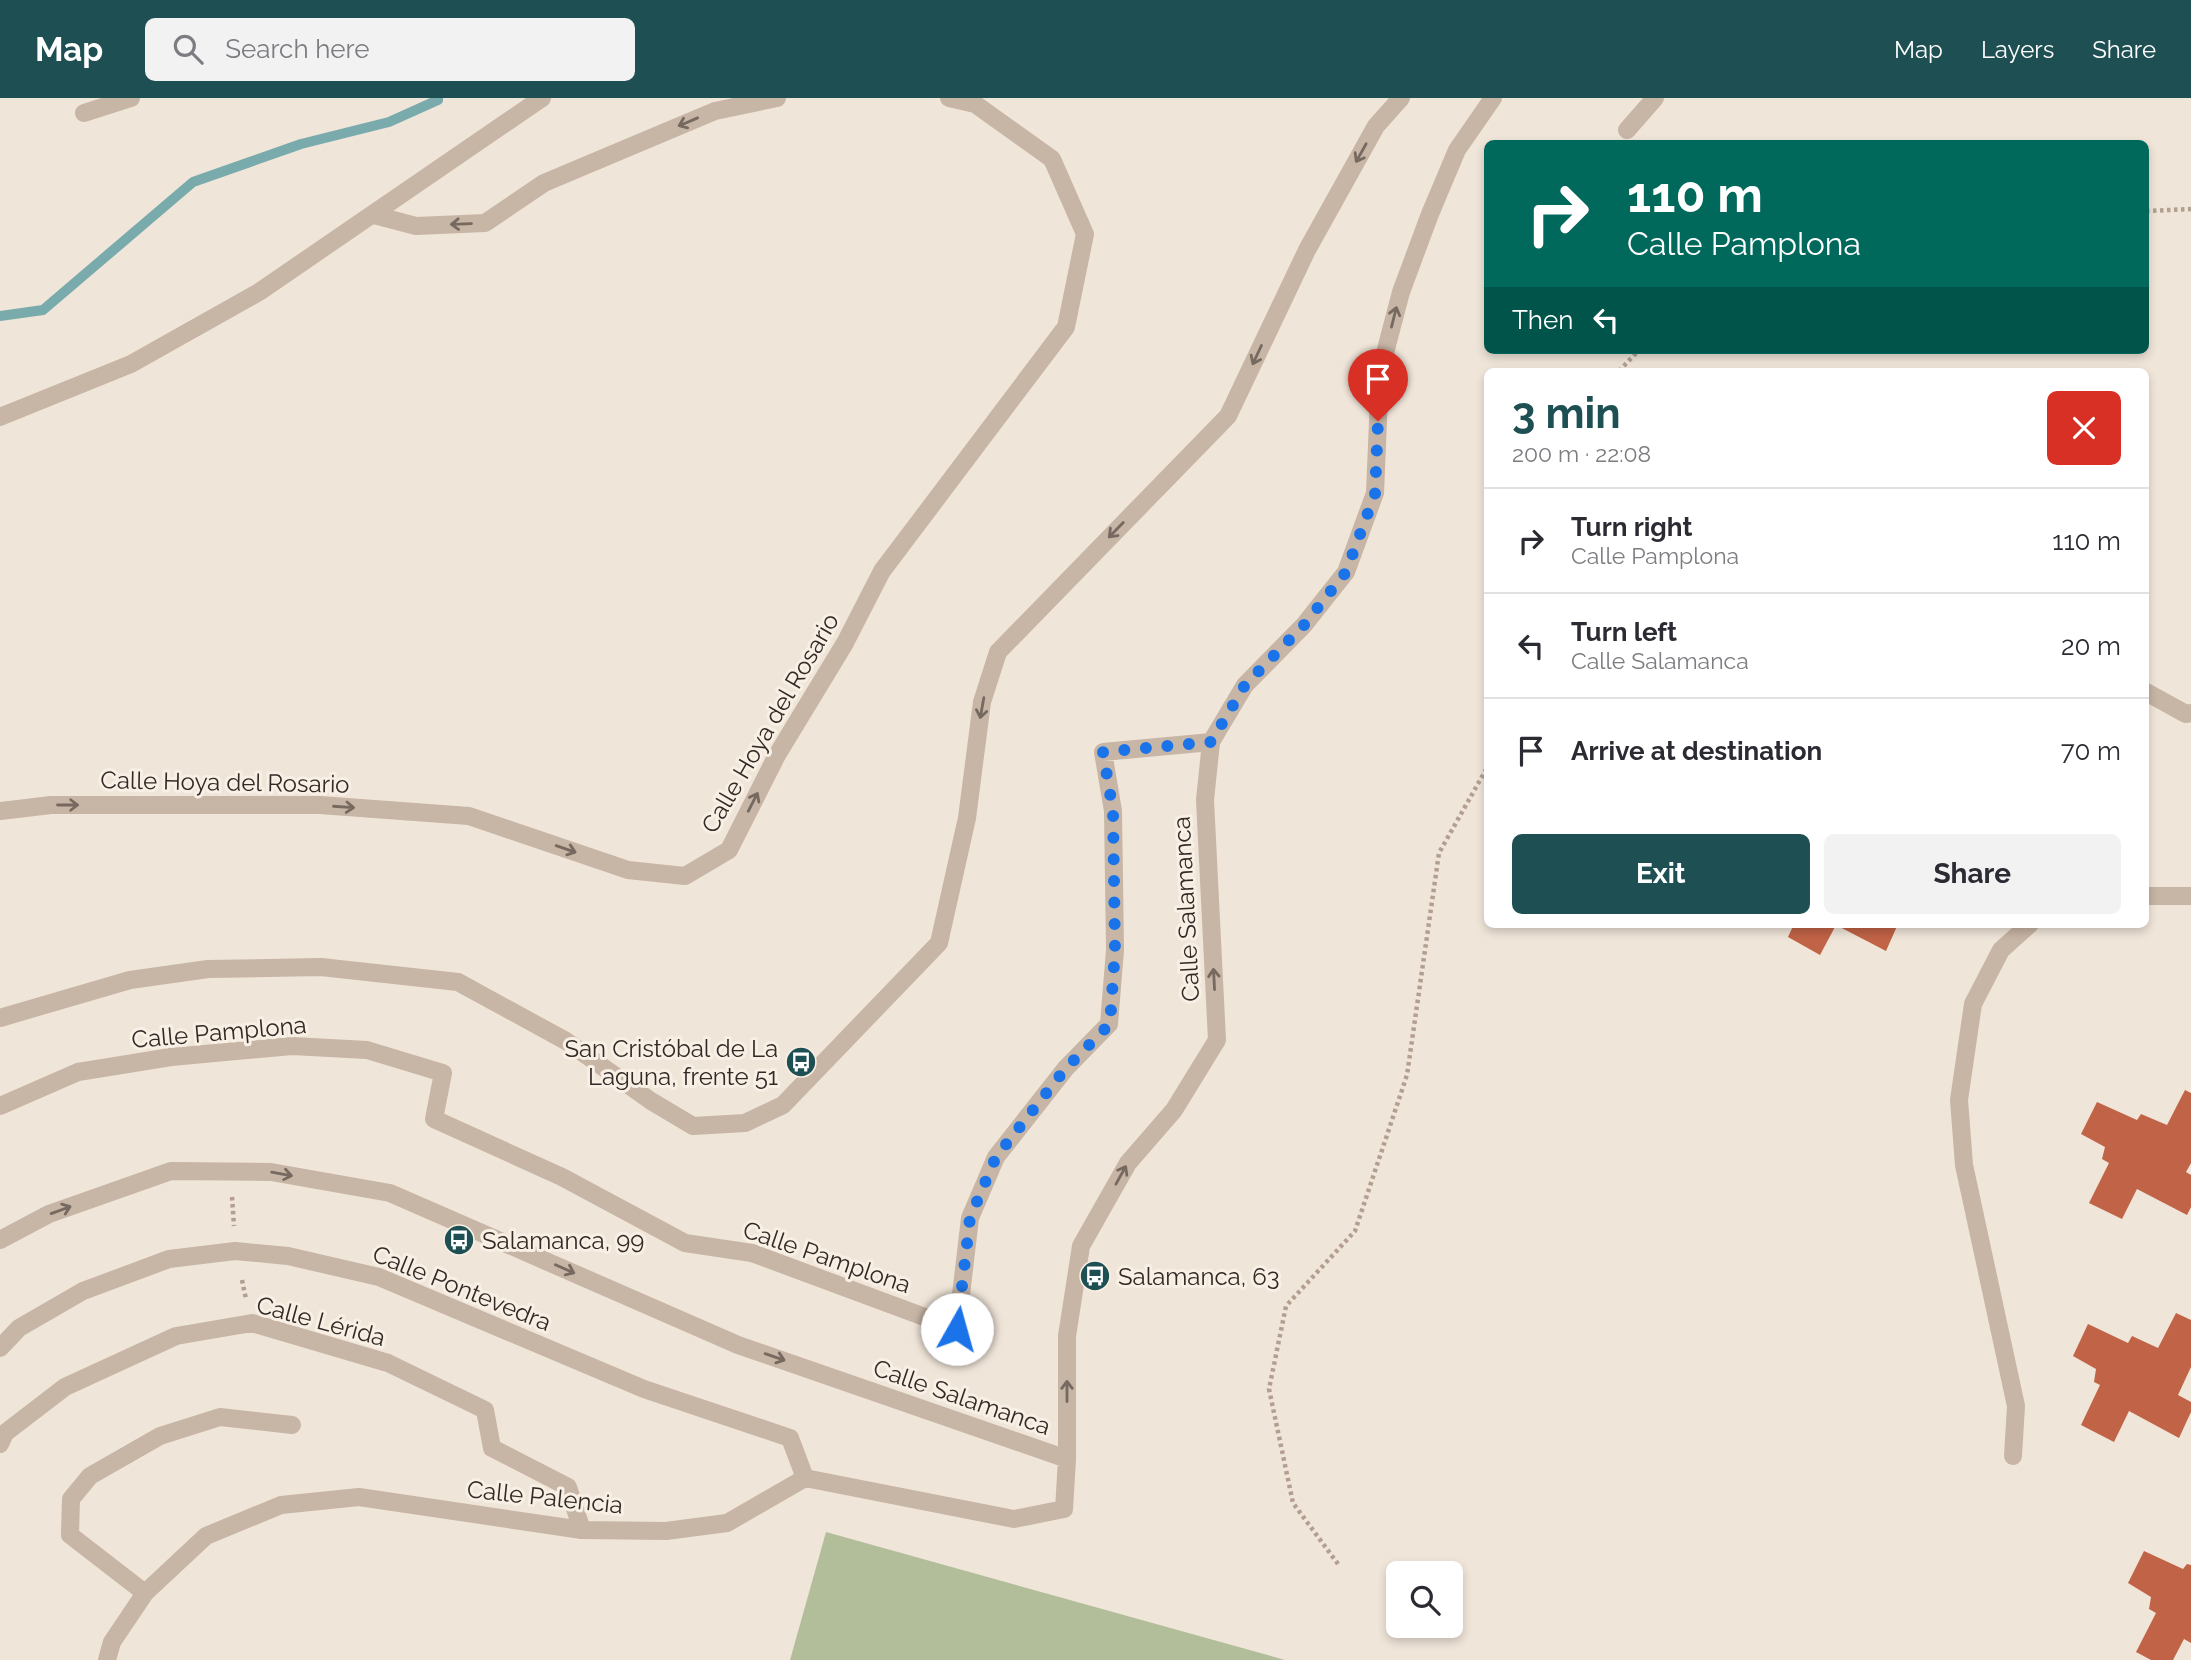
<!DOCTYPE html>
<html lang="en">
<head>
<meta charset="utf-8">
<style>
  :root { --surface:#fff; --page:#f2f2f3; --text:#2b2b33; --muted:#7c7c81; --line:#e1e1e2; --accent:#1e5053 }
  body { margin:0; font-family:Raleway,sans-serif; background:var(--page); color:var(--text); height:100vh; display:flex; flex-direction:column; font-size:26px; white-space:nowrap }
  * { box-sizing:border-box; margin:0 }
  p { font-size:23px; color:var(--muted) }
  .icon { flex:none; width:38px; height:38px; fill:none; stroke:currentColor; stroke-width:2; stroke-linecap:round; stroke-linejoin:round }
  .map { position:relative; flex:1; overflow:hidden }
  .details { position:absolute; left:1484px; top:270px; width:665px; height:560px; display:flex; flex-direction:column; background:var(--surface); border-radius:10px; box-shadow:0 4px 10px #0003 }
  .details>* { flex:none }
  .guide { position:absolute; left:1484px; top:42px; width:665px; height:214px; border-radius:10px; box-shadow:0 4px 10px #0003; background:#00695c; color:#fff; overflow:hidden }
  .fabs { position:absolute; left:1386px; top:1463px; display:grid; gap:14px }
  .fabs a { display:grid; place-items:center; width:77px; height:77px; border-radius:10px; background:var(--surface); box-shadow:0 4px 10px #0003; font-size:35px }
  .pin { position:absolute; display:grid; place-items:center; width:60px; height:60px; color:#fff; margin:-72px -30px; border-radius:50% 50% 50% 0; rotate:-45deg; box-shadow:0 0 7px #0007 }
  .pin .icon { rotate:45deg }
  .me { position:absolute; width:77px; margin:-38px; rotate:7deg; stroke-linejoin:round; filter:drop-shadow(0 0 5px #0008) }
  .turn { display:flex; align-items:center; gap:24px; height:147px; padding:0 28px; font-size:32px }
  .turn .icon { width:91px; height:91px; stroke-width:2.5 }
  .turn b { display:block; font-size:49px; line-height:60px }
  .then { display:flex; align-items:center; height:66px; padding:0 28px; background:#0003; gap:14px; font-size:26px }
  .round { display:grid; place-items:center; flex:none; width:74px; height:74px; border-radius:10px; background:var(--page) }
  .head { display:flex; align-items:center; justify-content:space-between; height:119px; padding:0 28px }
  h1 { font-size:42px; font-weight:700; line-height:52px; color:var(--accent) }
  .action { display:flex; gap:14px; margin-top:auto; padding:14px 28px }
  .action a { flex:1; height:80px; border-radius:10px; background:var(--accent); color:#fff; font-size:28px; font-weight:700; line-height:80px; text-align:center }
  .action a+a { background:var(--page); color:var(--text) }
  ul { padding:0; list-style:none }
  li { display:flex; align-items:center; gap:21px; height:105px; padding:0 28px; border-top:2px solid var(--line) }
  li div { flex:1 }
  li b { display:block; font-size:26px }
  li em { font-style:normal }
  header { display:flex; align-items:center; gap:42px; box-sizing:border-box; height:98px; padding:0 35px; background:var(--accent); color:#fff }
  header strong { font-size:33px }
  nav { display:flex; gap:38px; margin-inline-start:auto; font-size:24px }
  .search { width:490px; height:63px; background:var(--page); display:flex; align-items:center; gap:18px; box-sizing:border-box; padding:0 24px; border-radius:10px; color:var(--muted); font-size:26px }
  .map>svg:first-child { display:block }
  .green { fill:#b2be9a }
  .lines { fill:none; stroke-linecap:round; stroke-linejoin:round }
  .stream { stroke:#79aaac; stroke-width:10 }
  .building { fill:#c16346 }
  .path { stroke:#b39f90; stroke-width:4.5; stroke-dasharray:3.5 3.5; stroke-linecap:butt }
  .service { stroke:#c7b5a5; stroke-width:18 }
  .pedestrian { stroke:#c7b5a5; stroke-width:18 }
  .minor { stroke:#c7b5a5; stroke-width:18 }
  .tertiary { stroke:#c7b5a5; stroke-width:18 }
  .oneway { stroke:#76695f }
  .route { stroke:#1a73e8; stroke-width:12; stroke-dasharray:0 21.6 }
  .labels { text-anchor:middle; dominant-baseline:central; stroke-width:6; stroke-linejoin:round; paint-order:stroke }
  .street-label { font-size:24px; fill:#332a26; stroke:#f8efe5 }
  .poi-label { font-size:24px; fill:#332a26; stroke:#f8efe5; text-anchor:start }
</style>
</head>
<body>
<header>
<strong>Map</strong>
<div class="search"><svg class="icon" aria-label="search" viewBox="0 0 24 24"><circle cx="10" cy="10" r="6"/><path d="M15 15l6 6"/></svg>Search here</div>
<nav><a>Map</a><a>Layers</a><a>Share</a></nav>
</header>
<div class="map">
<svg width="2191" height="1562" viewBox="0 0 2191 1562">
  <rect width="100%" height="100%" fill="#f0e5d9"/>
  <!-- green -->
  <path class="green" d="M826 1434 1285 1562H790Z"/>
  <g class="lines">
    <!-- stream -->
    <path class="stream" d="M0 218 43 212 193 84 301 46 389 24 438 2V0"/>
  </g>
  <!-- building -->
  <path class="building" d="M1794 826H1898L1886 853 1836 827 1820 857 1788 839Z
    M2185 992 2191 995V1065L2186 1074 2191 1077V1109L2187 1117 2137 1091 2122 1121 2089 1105 2109 1065 2102 1061 2105 1049 2081 1036 2097 1004 2137 1022 2141 1016 2167 1027Z
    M2176 1215 2191 1222V1269L2178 1297 2191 1304V1314L2179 1340 2129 1313 2114 1344 2081 1327 2100 1287 2094 1284 2096 1271 2073 1258 2088 1226 2128 1245 2132 1238 2158 1250Z
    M2144 1453 2183 1471 2187 1466 2191 1467V1545L2184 1541 2173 1562H2151L2136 1554 2156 1515 2149 1511 2151 1499 2128 1485Z"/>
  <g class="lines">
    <!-- path -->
    <path class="path" d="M2146 113 2191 111
      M1619 273 1639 252
      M232 1099 234 1128
      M242 1182 246 1201
      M1338 1466 1293 1405 1269 1291 1286 1208 1355 1133 1407 977 1439 755 1488 668"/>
    <!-- service -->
    <path class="service" d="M84 15 131 0
      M145 1495 70 1437 71 1401 90 1378 160 1338 220 1319 292 1327"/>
    <!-- pedestrian -->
    <path class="pedestrian" d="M0 1008 78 974 171 959 292 948 367 952 443 975 434 1021 562 1079 685 1145 752 1155 957 1231 970 1120 996 1059 1066 970 1109 926 1115 852 1113 713 1103 654 1211 644
      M0 1250 19 1230 83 1193 169 1161 235 1153 288 1158 379 1179 644 1291 790 1340 805 1380"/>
    <!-- minor -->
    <path class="minor" d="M1627 32 1655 0
      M374 117 416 128 485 125 544 85 715 13 777 0
      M2146 594 2186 616 2191 615
      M0 713 51 707H320L469 718 628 772 685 778 729 752 777 657 845 545 882 473 1066 229 1085 136 1052 61 975 6 949 0
      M2146 798H2191
      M0 920 130 882 208 871 321 869 458 884 566 943 651 1003 693 1028 745 1025 783 1007 939 845 967 720 982 604 998 554 1228 318 1307 152 1376 28 1401 0
      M0 1142 49 1116 171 1073 271 1074 390 1095 738 1247 1067 1361
      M0 1346 5 1335 65 1289 176 1238 252 1225 388 1265 485 1312 492 1350 568 1389 582 1432
      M2013 1358 2016 1308 1964 1067 1959 1002 1973 906 2001 852 2030 826
      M107 1562 112 1544 145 1495 206 1438 281 1407 359 1399 582 1432 666 1433 727 1425 805 1380 1014 1421 1064 1411 1067 1361V1238L1081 1148 1128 1065 1174 1012 1217 942 1205 702 1211 644 1245 587 1304 527 1346 474 1375 395 1380 274 1401 194 1430 116 1457 52 1493 0"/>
    <!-- tertiary -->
    <path class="tertiary" d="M0 319 131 266 259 194 542 0"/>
  </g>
  <!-- one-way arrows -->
  <defs><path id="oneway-shaft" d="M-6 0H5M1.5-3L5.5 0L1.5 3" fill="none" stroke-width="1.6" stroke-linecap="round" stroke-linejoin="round" transform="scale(1.75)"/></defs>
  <g class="oneway">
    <use href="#oneway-shaft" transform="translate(688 24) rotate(157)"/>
    <use href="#oneway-shaft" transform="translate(1361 55) rotate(119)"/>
    <use href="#oneway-shaft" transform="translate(461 126) rotate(178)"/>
    <use href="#oneway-shaft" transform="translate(1394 219) rotate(-76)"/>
    <use href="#oneway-shaft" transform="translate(1257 257) rotate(115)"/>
    <use href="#oneway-shaft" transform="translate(1116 432) rotate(134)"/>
    <use href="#oneway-shaft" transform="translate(982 610) rotate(100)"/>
    <use href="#oneway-shaft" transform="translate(753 704) rotate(-63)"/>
    <use href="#oneway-shaft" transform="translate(68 707)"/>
    <use href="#oneway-shaft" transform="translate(344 709) rotate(4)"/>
    <use href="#oneway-shaft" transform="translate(566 751) rotate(19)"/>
    <use href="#oneway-shaft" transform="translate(1214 881) rotate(-93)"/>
    <use href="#oneway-shaft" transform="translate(282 1076) rotate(10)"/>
    <use href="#oneway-shaft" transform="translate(1121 1077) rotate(-61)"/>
    <use href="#oneway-shaft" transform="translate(61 1112) rotate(-20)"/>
    <use href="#oneway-shaft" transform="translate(565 1171) rotate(24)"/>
    <use href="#oneway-shaft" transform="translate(775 1259) rotate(19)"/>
    <use href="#oneway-shaft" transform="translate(1067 1293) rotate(-90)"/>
  </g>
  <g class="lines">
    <!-- route -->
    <path class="route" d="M957 1231 970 1120 996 1059 1066 970 1110 926 1115 852 1113 713 1103 654 1211 644 1245 587 1304 527 1346 474 1375 396 1378 323"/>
  </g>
  <!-- icons -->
  <defs>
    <g id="bus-disc" transform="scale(1.575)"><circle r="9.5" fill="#1e5053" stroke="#f8efe5"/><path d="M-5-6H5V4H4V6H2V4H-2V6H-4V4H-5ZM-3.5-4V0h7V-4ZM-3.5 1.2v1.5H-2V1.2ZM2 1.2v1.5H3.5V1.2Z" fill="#fff"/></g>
  </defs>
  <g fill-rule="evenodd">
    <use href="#bus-disc" x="801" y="964"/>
    <use href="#bus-disc" x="459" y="1142"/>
    <use href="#bus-disc" x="1095" y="1178"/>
  </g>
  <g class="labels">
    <!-- street labels -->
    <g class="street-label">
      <text transform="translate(770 625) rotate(-60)">Calle Hoya del Rosario</text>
      <text transform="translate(225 684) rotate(1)">Calle Hoya del Rosario</text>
      <text transform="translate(1186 811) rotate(-93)">Calle Salamanca</text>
      <text transform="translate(219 934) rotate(-5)">Calle Pamplona</text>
      <text transform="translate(827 1159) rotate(19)">Calle Pamplona</text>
      <text transform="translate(462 1190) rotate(22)">Calle Pontevedra</text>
      <text transform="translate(321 1223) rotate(15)">Calle Lérida</text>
      <text transform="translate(962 1299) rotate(19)">Calle Salamanca</text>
      <text transform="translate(545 1399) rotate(6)">Calle Palencia</text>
    </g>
    <!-- poi labels -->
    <g class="poi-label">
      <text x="778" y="950" text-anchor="end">San Cristóbal de La<tspan x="778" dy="28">Laguna, frente 51</tspan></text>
      <text x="482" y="1142">Salamanca, 99</text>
      <text x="1118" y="1178">Salamanca, 63</text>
    </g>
  </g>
</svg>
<div class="fabs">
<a><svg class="icon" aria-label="search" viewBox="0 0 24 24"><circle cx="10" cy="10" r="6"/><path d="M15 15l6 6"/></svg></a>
</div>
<div class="pin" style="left:1378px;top:323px;background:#d93025"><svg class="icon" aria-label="arrive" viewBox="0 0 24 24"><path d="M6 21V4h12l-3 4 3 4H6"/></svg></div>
<svg class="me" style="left:957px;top:1231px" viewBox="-20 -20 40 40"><circle r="19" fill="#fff"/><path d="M0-13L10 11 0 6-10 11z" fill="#1a73e8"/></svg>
<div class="guide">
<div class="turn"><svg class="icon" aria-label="right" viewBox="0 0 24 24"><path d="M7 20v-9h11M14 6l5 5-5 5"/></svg><div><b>110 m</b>Calle Pamplona</div></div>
<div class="then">Then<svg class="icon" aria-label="left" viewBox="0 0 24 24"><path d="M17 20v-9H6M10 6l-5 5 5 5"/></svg></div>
</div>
<section class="details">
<div class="head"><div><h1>3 min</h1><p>200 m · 22:08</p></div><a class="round" style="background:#d93025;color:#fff"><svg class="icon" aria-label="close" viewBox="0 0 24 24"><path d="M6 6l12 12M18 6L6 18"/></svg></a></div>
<ul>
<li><svg class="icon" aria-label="right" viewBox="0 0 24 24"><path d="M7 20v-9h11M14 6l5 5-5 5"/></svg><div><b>Turn right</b><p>Calle Pamplona</p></div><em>110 m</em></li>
<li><svg class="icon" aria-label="left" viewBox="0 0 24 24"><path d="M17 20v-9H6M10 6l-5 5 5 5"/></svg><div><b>Turn left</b><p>Calle Salamanca</p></div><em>20 m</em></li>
<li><svg class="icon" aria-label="arrive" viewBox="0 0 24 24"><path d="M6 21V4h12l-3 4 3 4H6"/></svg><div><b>Arrive at destination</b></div><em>70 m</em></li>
</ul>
<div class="action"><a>Exit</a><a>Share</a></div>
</section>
</div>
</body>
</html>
